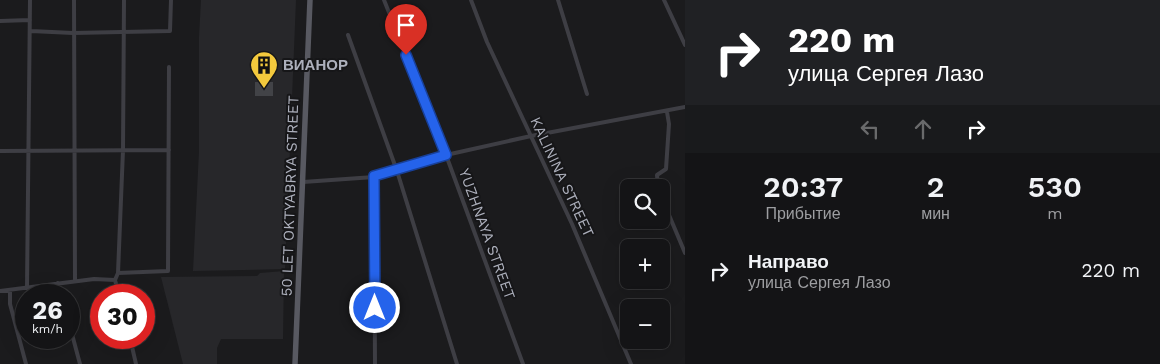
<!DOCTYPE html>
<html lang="ru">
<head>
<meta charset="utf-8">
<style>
  :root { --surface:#141416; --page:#1d1d1f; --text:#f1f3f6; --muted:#9d9ea1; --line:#333335 }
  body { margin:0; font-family:"Work Sans",sans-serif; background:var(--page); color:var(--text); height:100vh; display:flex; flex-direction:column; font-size:19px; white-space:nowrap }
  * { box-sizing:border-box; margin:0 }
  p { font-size:16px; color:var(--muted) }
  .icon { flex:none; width:28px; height:28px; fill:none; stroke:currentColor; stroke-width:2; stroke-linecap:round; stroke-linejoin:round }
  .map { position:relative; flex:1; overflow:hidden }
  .panel { display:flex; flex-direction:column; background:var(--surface); width:475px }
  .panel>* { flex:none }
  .banner { background:#202124; color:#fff; overflow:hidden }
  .tools { position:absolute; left:620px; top:179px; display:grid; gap:10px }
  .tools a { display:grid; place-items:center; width:50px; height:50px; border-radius:8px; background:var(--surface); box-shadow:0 5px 20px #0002,0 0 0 1px var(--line); font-size:25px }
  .speed { position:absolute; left:15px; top:284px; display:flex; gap:10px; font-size:25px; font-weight:700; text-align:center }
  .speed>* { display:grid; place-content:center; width:65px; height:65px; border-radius:50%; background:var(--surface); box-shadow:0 5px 20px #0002,0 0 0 1px var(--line); line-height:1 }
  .speed small { font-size:12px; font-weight:400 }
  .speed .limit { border:8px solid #d22; background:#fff; color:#111 }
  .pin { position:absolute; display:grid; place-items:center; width:42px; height:42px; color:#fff; margin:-51px -21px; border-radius:50% 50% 50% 0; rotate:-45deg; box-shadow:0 0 5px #0007 }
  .pin .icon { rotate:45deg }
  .me { position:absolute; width:55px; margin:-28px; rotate:0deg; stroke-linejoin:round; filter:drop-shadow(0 0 4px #0008) }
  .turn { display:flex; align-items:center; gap:18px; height:105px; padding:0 20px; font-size:22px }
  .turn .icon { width:65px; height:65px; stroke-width:2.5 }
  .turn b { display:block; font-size:35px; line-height:42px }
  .lanes { display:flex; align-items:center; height:48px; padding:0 20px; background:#0003; justify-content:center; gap:25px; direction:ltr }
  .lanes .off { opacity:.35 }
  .eta { display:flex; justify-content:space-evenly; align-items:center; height:85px; text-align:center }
  .eta b { font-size:30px; font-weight:600; line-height:35px }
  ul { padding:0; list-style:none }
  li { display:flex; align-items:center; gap:15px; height:65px; padding:0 20px }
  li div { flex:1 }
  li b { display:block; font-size:19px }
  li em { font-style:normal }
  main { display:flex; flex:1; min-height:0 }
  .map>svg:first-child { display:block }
  .built { fill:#27272a }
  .building { fill:#424347 }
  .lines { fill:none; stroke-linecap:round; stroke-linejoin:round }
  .minor { stroke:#3e3e44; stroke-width:4 }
  .primary { stroke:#585961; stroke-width:5.5 }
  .route-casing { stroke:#184099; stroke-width:12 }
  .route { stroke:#2563eb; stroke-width:9 }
  .labels { text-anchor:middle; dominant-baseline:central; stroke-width:4; stroke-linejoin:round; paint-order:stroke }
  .poi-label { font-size:15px; font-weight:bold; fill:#adb0bc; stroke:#161618; text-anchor:start }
  .street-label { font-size:15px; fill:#adb0bc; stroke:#161618 }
</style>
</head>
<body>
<main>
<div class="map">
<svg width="685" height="364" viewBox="0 0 685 364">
  <rect width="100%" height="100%" fill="#1b1b1d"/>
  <!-- built -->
  <path class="built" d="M201 0H296L285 269 193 271 199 151V37Z
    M284 271 283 339H221L217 348V364H183L161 277 257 276 260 273Z"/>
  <!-- building -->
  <path class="building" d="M255 82H273V96H255Z"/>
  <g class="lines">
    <!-- minor -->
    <path class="minor" d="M74 0 75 281
      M384 0 446 155 523 364
      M471 0 487 42 572 224 631 364
      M558 0 587 94
      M664 0 685 45
      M0 21 30 20
      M31 31 73 33 170 31 171 0
      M348 35 397 171 457 364
      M0 151 169 150
      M374 177 375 364
      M303 182 374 177 446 155 531 136 685 107
      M658 188 657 175 666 169 669 124 667 112
      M661 196 685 253
      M118 273 123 150 124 0
      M115 280 119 295
      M58 283 61 295
      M27 288 30 0
      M10 290V304L26 364
      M0 291 94 279 115 280 118 273 168 271 169 67
      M69 323 80 364
      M130 338 136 364"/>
    <!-- primary -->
    <path class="primary" d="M295 364 310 0"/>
  </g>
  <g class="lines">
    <!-- route casing -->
    <g class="route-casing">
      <path id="route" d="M375 308 374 176 446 155 406 55"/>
    </g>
    <!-- route -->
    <use href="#route" class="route"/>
  </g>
  <!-- icons -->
  <defs>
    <g id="building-pin" transform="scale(1.4375)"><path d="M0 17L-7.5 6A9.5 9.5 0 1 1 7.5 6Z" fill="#f3c93d" stroke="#161618"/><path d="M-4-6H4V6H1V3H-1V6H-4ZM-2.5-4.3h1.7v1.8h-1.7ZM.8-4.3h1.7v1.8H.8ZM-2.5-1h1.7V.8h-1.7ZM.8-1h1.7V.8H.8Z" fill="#111"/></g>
  </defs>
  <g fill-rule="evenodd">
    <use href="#building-pin" x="264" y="65"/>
  </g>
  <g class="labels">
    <!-- poi labels -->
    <g class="poi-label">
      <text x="283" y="65">ВИАНОР</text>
    </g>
    <!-- street labels -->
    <g class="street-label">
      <text transform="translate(562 177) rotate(65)">KALININA STREET</text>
      <text transform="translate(290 196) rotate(-88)">50 LET OKTYABRYA STREET</text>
      <text transform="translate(487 234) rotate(70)">YUZHNAYA STREET</text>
    </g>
  </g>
</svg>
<div class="tools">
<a><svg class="icon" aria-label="search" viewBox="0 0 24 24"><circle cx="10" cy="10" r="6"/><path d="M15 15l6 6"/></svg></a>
<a>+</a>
<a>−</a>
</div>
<div class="speed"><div>26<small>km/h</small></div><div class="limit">30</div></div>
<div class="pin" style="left:406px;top:55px;background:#d93025"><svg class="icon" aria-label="arrive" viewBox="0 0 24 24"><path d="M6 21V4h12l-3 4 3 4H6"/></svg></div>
<svg class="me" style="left:375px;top:308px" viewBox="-20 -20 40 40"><circle r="17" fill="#2563eb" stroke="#fff" stroke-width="3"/><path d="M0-11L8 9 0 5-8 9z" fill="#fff"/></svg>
</div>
<section class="panel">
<div class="banner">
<div class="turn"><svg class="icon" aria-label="right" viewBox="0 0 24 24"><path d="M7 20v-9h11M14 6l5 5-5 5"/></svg><div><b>220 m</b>улица Сергея Лазо</div></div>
<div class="lanes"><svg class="icon off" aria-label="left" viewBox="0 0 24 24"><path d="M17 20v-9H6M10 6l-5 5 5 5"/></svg><svg class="icon off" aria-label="ahead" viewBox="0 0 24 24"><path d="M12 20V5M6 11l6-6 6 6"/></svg><svg class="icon" aria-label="right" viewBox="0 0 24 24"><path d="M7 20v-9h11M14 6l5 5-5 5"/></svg></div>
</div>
<div class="eta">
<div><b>20:37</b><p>Прибытие</p></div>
<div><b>2</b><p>мин</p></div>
<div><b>530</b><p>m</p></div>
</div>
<ul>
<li><svg class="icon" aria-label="right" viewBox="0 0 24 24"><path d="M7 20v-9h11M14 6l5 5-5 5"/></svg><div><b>Направо</b><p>улица Сергея Лазо</p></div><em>220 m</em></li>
</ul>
</section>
</main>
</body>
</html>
